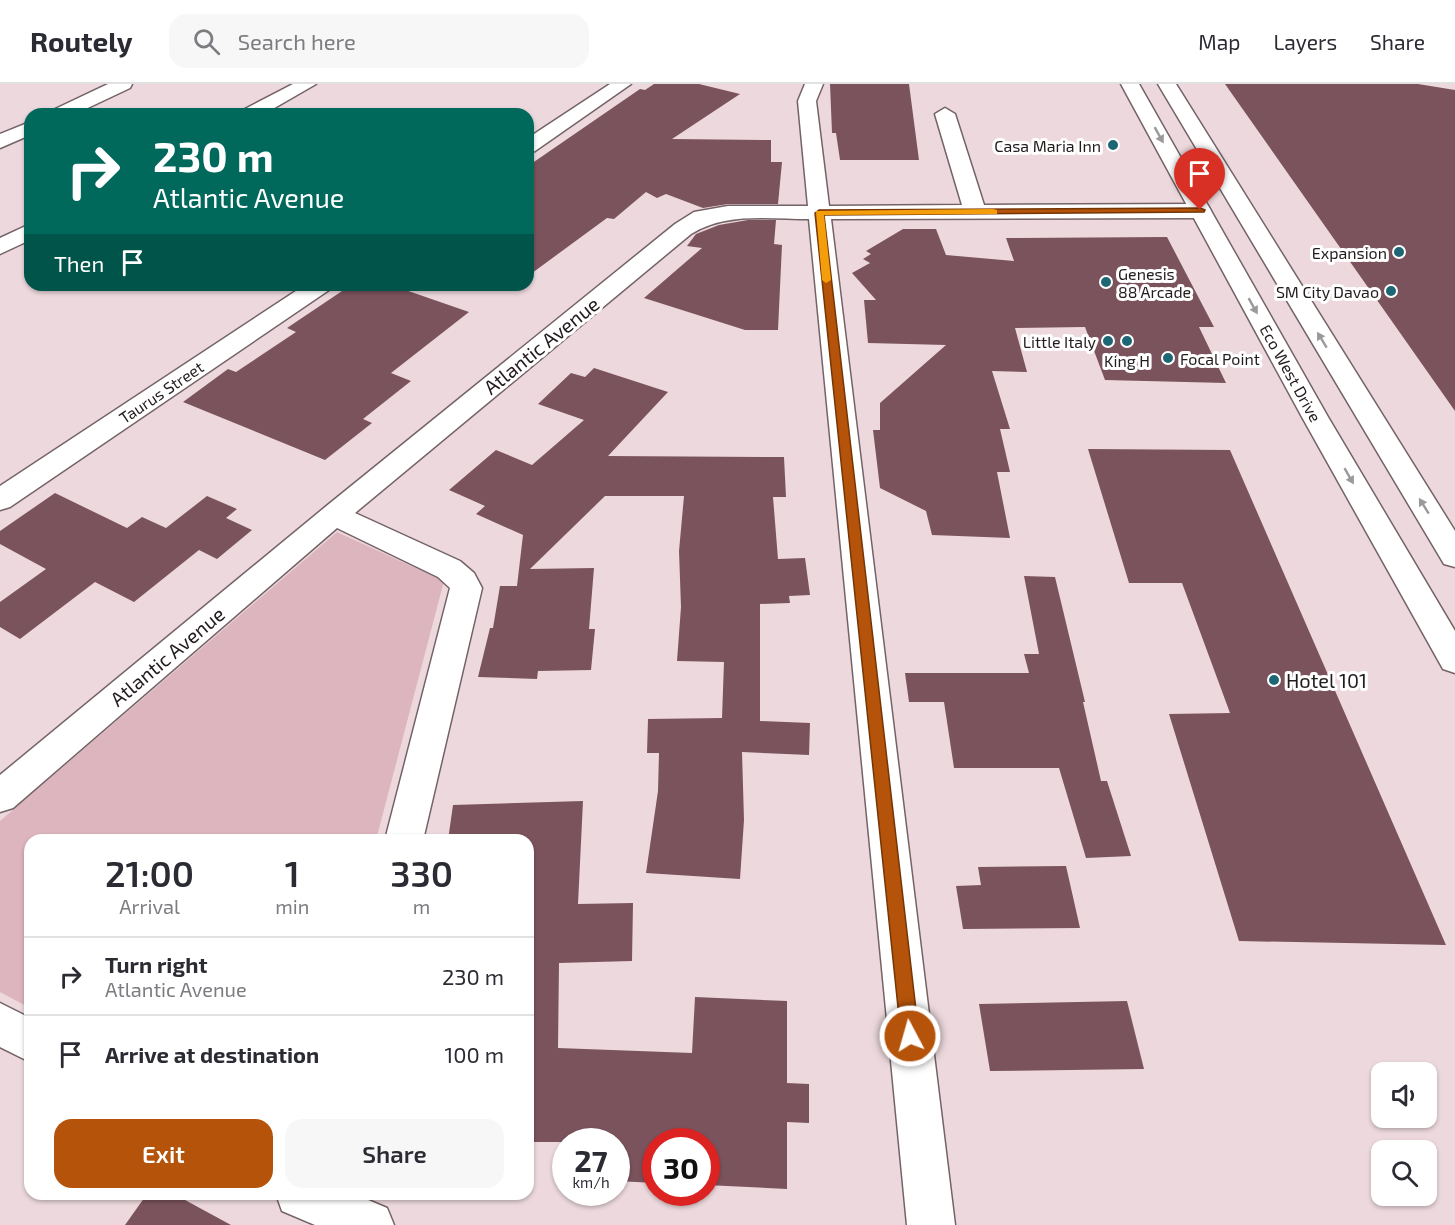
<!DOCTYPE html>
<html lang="en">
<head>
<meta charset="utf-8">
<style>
  :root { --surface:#fff; --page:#f7f7f7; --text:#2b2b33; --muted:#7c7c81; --line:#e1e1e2; --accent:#b45309 }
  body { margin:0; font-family:"Exo 2",sans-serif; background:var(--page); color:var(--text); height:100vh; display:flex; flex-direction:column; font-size:22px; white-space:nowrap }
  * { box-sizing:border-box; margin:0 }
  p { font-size:20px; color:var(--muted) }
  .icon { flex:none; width:33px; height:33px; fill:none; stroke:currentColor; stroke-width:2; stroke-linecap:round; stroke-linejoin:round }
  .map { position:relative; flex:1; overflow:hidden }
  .panel { position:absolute; left:24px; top:750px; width:510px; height:366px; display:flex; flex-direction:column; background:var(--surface); border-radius:18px; box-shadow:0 2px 4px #0004 }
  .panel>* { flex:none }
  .guide { position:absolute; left:24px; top:24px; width:510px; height:183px; border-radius:18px; box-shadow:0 2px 4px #0004; background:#00695c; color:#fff; overflow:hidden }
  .controls { position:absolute; left:1371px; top:978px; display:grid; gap:12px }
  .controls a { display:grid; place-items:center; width:66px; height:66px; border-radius:12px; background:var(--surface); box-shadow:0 2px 4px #0004; font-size:30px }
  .speed { position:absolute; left:552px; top:1044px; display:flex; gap:12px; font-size:30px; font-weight:700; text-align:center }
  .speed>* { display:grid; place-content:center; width:78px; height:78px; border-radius:50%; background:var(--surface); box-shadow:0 2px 4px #0004; line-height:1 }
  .speed small { font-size:15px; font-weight:400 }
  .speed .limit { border:9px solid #d22; background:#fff; color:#111 }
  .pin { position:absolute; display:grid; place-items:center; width:51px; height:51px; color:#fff; margin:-62px -26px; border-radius:50% 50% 50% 0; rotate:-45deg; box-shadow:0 0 6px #0007 }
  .pin .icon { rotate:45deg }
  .me { position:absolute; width:66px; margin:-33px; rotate:354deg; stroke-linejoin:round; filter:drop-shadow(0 0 4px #0008) }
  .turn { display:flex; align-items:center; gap:21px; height:126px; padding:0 30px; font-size:27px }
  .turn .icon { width:78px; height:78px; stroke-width:2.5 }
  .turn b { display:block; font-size:42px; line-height:51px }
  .then { display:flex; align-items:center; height:57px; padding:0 30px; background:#0003; gap:12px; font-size:22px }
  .eta { display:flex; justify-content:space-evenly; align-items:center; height:102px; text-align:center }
  .eta b { font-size:36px; font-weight:600; line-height:42px }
  .action { display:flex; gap:12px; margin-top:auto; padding:12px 30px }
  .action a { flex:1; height:69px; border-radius:18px; background:var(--accent); color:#fff; font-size:24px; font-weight:600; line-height:69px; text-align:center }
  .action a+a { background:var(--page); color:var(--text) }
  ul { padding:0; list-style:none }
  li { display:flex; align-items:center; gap:18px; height:78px; padding:0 30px; border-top:2px solid var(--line) }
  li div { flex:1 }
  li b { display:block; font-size:22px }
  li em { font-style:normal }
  header { display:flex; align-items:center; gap:36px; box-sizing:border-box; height:84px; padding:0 30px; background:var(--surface); border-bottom:2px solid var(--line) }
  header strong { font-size:28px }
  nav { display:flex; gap:33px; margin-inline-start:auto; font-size:21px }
  .search { width:420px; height:54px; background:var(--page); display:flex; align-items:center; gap:15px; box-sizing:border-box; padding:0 21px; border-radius:18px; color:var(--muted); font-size:22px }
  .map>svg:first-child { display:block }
  .green { fill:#ddb5be }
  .building { fill:#7b535d }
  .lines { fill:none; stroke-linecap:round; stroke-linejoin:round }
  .minor-casing { stroke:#746366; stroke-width:3 }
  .tertiary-casing { stroke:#746366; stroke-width:3 }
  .minor { fill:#fff; fill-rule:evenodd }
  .tertiary { fill:#fff; fill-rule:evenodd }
  .oneway { fill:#9c9999 }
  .route { fill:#b45309; stroke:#753606; stroke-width:1.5 }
  .slow { fill:#f59e0b }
  .poi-dot { fill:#1d6673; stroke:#fff; stroke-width:2 }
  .labels { text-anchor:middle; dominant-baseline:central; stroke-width:6; stroke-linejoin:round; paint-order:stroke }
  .far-poi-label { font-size:16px; fill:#231c1d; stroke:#fff; text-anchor:end }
  .far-street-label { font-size:16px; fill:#231c1d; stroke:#fff }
  .street-label { font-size:20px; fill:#231c1d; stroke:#fff }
  .poi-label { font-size:20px; fill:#231c1d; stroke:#fff; text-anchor:start }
</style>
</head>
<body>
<header>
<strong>Routely</strong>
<div class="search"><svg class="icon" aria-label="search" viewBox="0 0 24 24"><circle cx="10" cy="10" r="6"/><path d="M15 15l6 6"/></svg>Search here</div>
<nav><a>Map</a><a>Layers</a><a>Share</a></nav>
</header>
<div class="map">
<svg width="1455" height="1141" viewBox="0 0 1455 1141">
  <rect width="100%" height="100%" fill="#edd9dd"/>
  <!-- green -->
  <path class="green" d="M337 448 444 497 376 756H30V924L0 908V737Z"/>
  <!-- building -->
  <path class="building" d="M654 0H699L740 10 672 55 771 56V78H782L778 120H728L703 124 666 110 657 114 646 108 614 135 607 134 528 192V82L640 5 645 6Z
    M830 0H909L919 76H840L836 49H832Z
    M1225 0H1418L1455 6V327Z
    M748 136H776L774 160 782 161 778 246H745L644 214 702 164 687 162 696 150 719 141Z
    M903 145H936L946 171 1014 177 1006 154 1167 153 1214 243H1199L1226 299 1105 296 1085 243 1015 244 1027 288 992 287 1010 345H1000L1010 388H997L1010 454 932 451 926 427 880 404 873 346H880V319L946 261 868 259 864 216H876L852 189 870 179 863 175 871 170 866 167Z
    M351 201H391L469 228 391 289 411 297 363 335 372 339 325 376 183 318 228 285 236 288 296 248 287 244Z
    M594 284 668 308 608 372 784 373 786 413H773L778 475 805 474 810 511 789 512 790 519 760 520V637L810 639 809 671 742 668 744 736 740 795 646 789 658 707 659 669H647L648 635 722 634 724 578 677 577 681 523 679 467 684 412H605L530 485 594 484 589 545H595L591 586 538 587 537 595 478 593 490 544H493L500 502H517L523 451 476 430 485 422 449 406 496 366 532 381 584 336 538 320 571 289 585 293Z
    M1088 365 1230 366 1446 861 1239 857 1169 630 1230 629 1182 499H1129Z
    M55 409 127 444 142 433 166 444 207 412 237 425 226 434 252 446 217 475 199 466 134 518 95 498 20 555 0 543V518L46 485 0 460V447Z
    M1024 492 1055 493 1085 618H1083L1101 697H1107L1131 772 1086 774 1059 684H954L944 618H909L905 589H1029L1024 570H1039Z
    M583 717 578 820 633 819 632 877 559 879 558 964 692 969 695 913 787 917V999L809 1000V1039L787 1038V1105L706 1101V1058H656V1099L616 1097V1058H528V756H448L453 721Z
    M1066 782 1080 844 963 845 956 802 981 801 978 783Z
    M1127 917 1144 985 990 987 979 920Z
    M147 1110H174L231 1141H125Z"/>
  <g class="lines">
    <!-- minor casing -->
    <g class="minor-casing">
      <path id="minor" d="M108 0H132L130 4 75 30H50L53 26Z
        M293 0H316L264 30H240L243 26Z
        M610 0H631L535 67 528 69V54Z
        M805 0H823L816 17 829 122 962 121 935 30 945 24 955 30 984 121 1200 120 1208 122 1211 127 1208 132 1200 134 831 135 955 1141H907L809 135C770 135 725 128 691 150L355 429 460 477 474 489 482 504 423 756H385L450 504 438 493 337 444 13 724 0 728V691L324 424 675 140 694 128 728 122H808L798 17Z
        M30 38V51L0 64V50Z
        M30 140V156L0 170V154Z
        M305 201H333L329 206 10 423 0 426V402Z
        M0 919 30 934V978L0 963Z
        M276 1110H354L387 1124 394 1141H315L282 1127Z"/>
    </g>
    <!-- tertiary casing -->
    <g class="tertiary-casing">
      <path id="tertiary" d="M1121 0H1139L1328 333 1455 547V589L1443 585 1302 333Z
        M1158 0H1176L1455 447V483L1444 480Z"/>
    </g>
    <!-- minor -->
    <use href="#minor" class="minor"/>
    <!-- tertiary -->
    <use href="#tertiary" class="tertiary"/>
  </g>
  <!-- one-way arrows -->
  <defs><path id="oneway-solid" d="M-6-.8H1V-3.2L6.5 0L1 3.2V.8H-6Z" transform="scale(1.5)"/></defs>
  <g class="oneway">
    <use href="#oneway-solid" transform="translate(1159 51) rotate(61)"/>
    <use href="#oneway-solid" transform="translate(1253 222) rotate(61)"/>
    <use href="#oneway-solid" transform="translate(1322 256) rotate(-121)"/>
    <use href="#oneway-solid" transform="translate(1349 392) rotate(60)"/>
    <use href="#oneway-solid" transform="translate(1424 422) rotate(-122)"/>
  </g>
  <!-- route -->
  <path class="route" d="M1200 124 1205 126 1204 128 824 131 919 952 916 959 910 961 904 959 901 952 815 129 819 126Z"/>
  <!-- slow -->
  <path class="slow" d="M993 125 997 126V130L824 131 831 196 826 199 822 196 816 127Z"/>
  <!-- markers -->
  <g class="poi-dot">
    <circle cx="1113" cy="61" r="6"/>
    <circle cx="1399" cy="168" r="6"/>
    <circle cx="1106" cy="198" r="6"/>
    <circle cx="1391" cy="207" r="6"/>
    <circle cx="1108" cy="257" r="6"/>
    <circle cx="1127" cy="257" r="6"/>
    <circle cx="1168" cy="274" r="6"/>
    <circle cx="1274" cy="596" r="6"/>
  </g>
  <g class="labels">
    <!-- far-poi labels -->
    <g class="far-poi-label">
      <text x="1101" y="61">Casa Maria Inn</text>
      <text x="1387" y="168">Expansion</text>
      <text x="1118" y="189" text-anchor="start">Genesis<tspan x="1118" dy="18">88 Arcade</tspan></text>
      <text x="1379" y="207">SM City Davao</text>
      <text x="1096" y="257">Little Italy</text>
      <text x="1180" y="274" text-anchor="start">Focal Point</text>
      <text x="1127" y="276" text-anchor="middle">King H</text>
    </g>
    <!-- far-street labels -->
    <g class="far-street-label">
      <text transform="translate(1291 289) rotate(61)">Eco West Drive</text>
      <text transform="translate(161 308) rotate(-34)">Taurus Street</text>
    </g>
    <!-- street labels -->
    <g class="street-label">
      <text transform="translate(541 261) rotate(-39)">Atlantic Avenue</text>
      <text transform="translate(167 572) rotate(-40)">Atlantic Avenue</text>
    </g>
    <!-- poi labels -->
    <g class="poi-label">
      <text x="1286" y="596">Hotel 101</text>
    </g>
  </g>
</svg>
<div class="controls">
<a><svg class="icon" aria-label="sound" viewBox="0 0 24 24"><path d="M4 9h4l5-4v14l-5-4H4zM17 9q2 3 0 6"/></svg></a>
<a><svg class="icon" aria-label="search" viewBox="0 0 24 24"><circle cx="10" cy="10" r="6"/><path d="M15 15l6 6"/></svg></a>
</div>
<div class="speed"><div>27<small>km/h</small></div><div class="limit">30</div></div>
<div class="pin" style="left:1200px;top:126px;background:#d93025"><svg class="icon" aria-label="arrive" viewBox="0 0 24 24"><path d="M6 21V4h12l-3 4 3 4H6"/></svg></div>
<svg class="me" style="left:910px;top:952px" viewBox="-20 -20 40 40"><circle r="17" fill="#b45309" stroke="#fff" stroke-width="3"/><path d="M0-11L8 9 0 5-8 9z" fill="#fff"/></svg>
<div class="guide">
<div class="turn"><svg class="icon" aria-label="right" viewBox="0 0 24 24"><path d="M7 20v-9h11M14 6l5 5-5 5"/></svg><div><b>230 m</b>Atlantic Avenue</div></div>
<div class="then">Then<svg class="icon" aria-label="arrive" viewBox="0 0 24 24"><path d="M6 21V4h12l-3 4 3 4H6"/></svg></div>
</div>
<section class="panel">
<div class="eta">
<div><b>21:00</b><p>Arrival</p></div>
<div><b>1</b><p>min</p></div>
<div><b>330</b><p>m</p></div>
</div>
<ul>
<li><svg class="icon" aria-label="right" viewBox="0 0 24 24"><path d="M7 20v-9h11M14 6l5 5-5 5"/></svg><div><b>Turn right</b><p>Atlantic Avenue</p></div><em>230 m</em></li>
<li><svg class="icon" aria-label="arrive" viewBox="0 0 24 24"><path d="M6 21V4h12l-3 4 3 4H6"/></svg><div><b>Arrive at destination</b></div><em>100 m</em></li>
</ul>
<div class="action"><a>Exit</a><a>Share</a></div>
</section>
</div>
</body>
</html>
